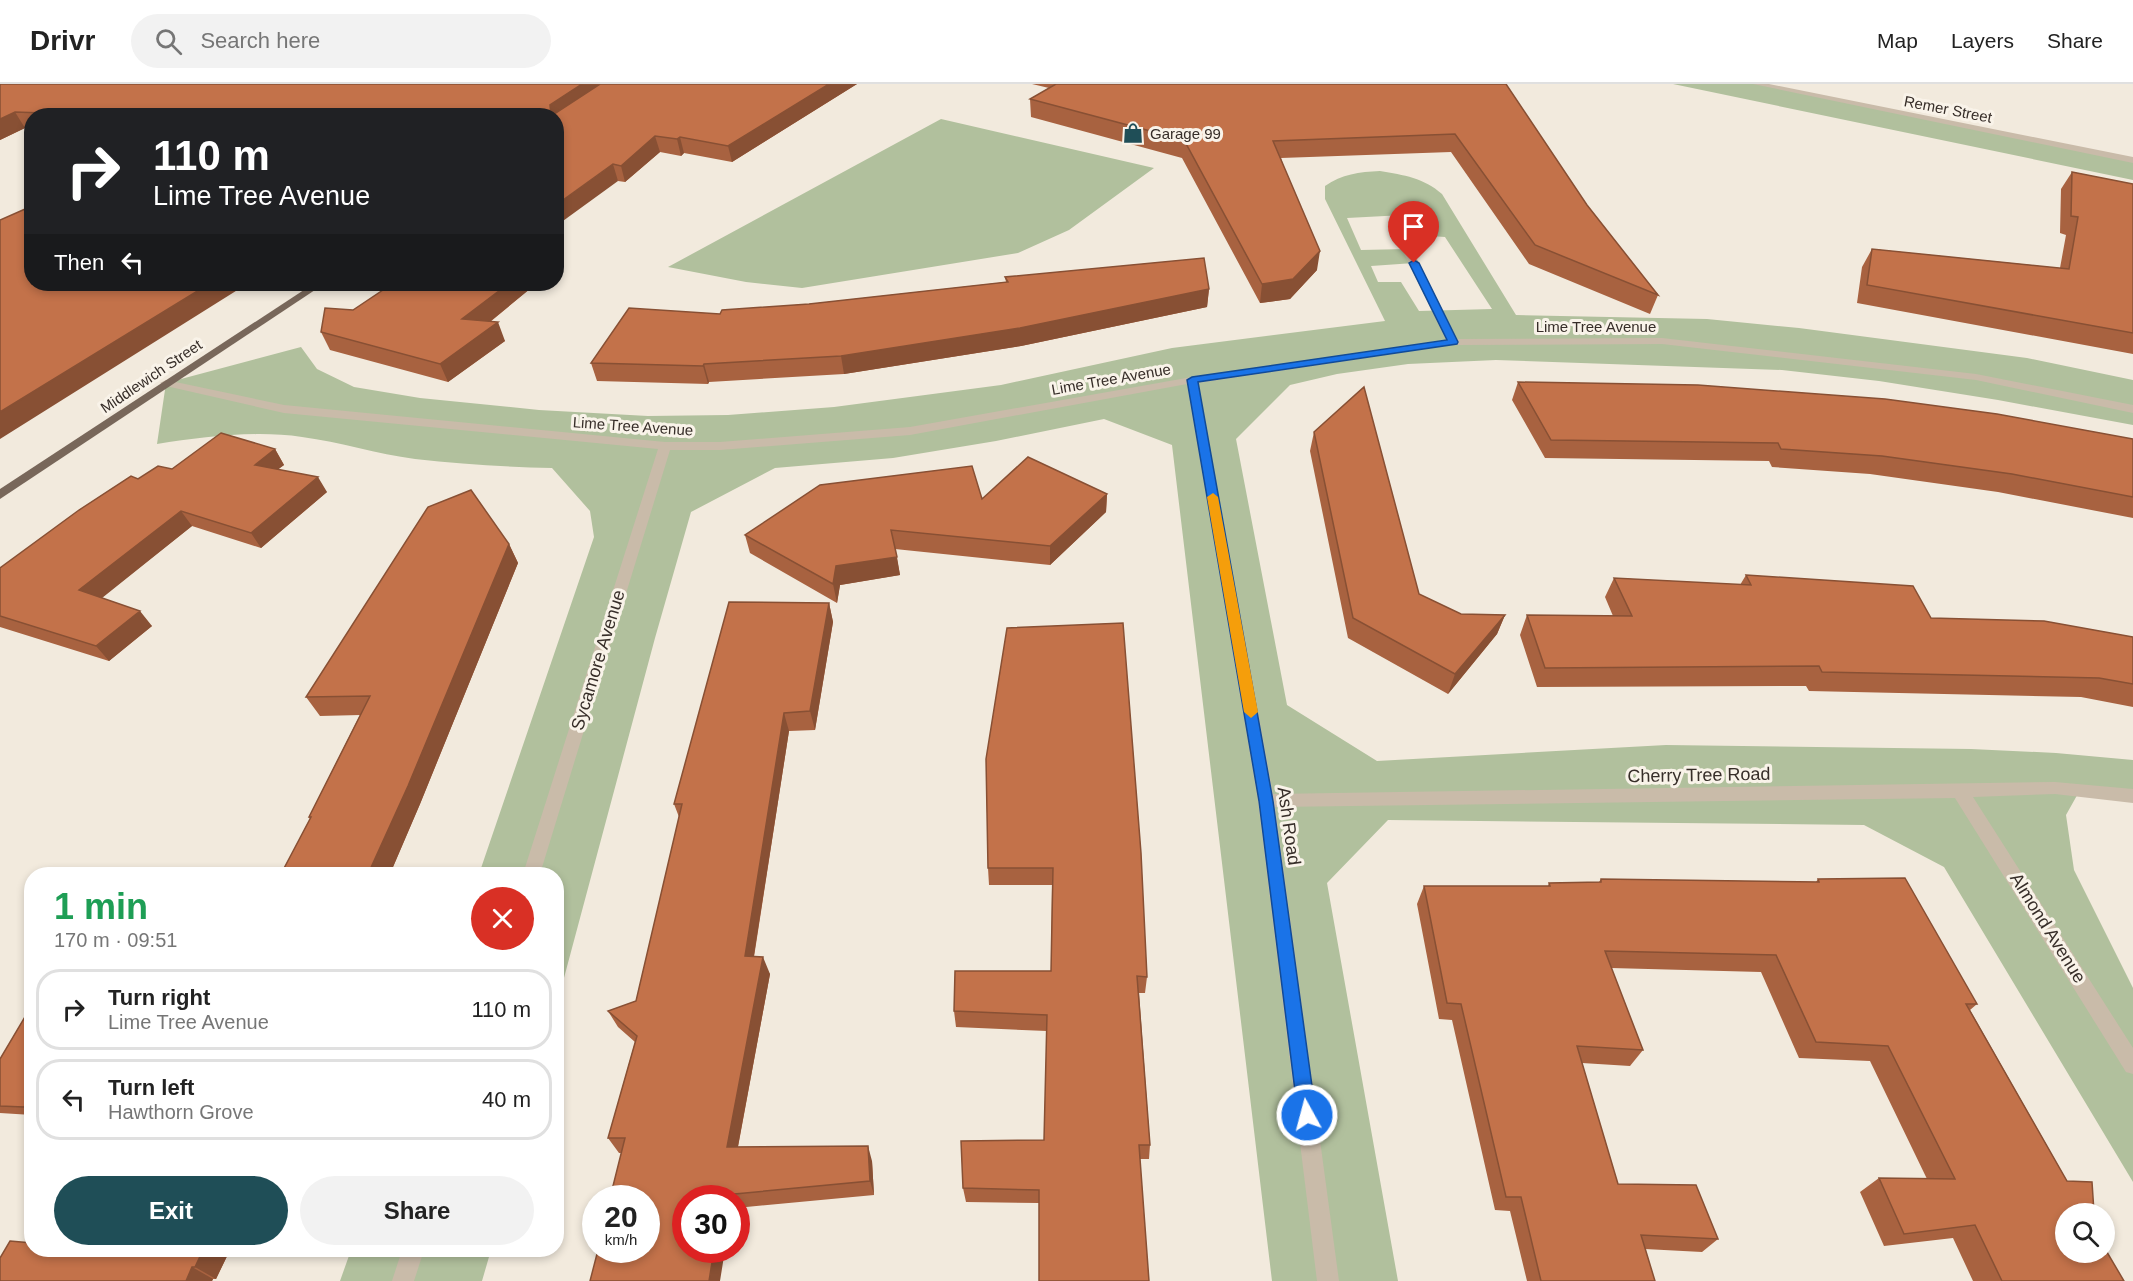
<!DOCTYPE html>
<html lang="en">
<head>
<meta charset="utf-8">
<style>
  :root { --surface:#fff; --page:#f2f2f2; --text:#222; --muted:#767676; --line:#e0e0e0; --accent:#1f4e57 }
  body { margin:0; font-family:Arial,sans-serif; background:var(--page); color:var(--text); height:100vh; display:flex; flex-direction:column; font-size:22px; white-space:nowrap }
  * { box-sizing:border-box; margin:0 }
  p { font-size:20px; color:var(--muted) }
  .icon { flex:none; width:33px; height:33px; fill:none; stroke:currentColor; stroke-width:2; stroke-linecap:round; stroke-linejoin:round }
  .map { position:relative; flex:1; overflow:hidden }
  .sheet { position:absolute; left:24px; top:783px; width:540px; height:390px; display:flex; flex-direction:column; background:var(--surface); border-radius:24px; box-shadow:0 3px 9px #0003 }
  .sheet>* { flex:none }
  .guide { position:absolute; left:24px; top:24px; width:540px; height:183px; border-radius:24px; box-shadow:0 3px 9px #0003; background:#202124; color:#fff; overflow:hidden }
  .buttons { position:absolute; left:2055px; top:1119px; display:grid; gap:12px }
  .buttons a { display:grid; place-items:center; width:60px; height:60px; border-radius:50%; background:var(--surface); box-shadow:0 3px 9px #0003; font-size:30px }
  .speed { position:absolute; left:582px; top:1101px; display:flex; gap:12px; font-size:30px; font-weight:700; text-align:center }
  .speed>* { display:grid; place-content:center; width:78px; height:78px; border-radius:50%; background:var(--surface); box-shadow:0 3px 9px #0003; line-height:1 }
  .speed small { font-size:15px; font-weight:400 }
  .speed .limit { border:9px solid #d22; background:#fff; color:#111 }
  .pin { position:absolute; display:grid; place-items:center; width:51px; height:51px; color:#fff; margin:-62px -26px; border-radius:50% 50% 50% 0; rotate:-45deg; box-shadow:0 0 6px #0007 }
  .pin .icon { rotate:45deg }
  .me { position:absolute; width:66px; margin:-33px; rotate:353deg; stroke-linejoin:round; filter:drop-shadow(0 0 4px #0008) }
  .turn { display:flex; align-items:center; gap:21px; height:126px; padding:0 30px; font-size:27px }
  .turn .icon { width:78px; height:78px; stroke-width:2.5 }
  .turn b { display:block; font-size:42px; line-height:51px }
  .then { display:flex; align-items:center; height:57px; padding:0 30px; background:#0003; gap:12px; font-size:22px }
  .round { display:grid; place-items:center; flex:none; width:63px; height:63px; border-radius:32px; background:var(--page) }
  .overview { display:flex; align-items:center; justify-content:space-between; height:102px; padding:0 30px }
  h1 { font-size:36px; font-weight:600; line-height:45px; color:#1e9e55 }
  .cta { display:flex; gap:12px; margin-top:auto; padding:12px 30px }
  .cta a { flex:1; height:69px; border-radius:36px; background:var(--accent); color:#fff; font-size:24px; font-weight:600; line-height:69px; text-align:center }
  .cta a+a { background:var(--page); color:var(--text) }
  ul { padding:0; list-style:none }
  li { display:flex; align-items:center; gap:18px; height:81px; margin:0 12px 9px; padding:0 18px; border:3px solid var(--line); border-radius:24px }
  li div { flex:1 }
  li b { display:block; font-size:22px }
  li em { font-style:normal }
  header { display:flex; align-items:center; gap:36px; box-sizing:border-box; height:84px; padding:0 30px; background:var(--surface); border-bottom:2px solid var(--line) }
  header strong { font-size:28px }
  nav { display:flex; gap:33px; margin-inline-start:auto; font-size:21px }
  .search { width:420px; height:54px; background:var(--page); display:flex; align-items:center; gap:15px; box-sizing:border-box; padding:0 21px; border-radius:33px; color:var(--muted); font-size:22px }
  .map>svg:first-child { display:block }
  .green { fill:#b1c09d; fill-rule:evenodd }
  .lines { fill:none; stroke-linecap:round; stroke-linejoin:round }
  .minor { fill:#c9bba9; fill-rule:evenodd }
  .major { fill:#78675a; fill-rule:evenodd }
  .wall { fill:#a86240 }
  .shaded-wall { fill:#885034 }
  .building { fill:#c3724a; stroke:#885034; stroke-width:1.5 }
  .route { fill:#1a73e8; stroke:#114b97; stroke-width:1.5 }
  .slow { fill:#f59e0b }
  .labels { text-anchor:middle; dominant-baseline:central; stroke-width:6; stroke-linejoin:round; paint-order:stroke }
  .far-street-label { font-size:15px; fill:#372e29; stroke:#f9f3e9 }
  .far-poi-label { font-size:15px; fill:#372e29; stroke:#f9f3e9; text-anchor:start }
  .street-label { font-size:18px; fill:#372e29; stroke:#f9f3e9 }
</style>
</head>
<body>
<header>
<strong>Drivr</strong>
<div class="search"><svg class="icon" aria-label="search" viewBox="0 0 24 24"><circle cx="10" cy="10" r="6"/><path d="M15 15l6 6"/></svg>Search here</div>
<nav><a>Map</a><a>Layers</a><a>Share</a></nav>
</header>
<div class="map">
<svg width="2133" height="1197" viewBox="0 0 2133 1197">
  <rect width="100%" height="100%" fill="#f2eadd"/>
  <!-- green -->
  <path class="green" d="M1673 0H1757L2133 76V96Z
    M941 35 1154 84 1069 146 1018 169 802 204 746 198 668 183Z
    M1380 87C1404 91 1424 94 1442 110L1516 231 1707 235 1799 244 2027 274 2133 296V341L1998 316 1879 297 1782 286 1496 276 1408 280 1337 290 1290 301 1236 355 1287 621 1377 677 1666 661 1971 665 2056 669 2133 676V712L2080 706 2066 731 2074 786 2133 904V1098L1944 783 1864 741 1388 736 1327 799 1398 1197H1272L1172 361 1104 335 996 357 893 374 775 384 691 428 655 554 557 920 556 790H479L594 453 590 427 552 384C506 383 461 380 415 375 377 370 340 358 302 353 255 346 204 353 157 360L166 299 301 263 317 285 354 303 420 314 539 326 648 332 728 331 834 323 1001 301 1172 264 1385 237 1325 115V102C1342 90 1359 88 1380 87ZM1404 131 1415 151 1445 153 1492 225 1419 227 1401 198H1378L1371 182 1414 179 1407 165 1361 166 1347 134Z
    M351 1166H491L482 1197H340Z"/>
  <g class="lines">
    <!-- minor -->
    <path class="minor" d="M1753 0H1769L2133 73V79Z
      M1403 154 1408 157 1457 255 1662 254 1976 290 2133 321V329L1976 296 1662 260 1453 261 1198 299 1273 710 2055 698 2133 705V719L2055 710 1973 713 2133 964V990L2126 988 1955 714 1275 723 1339 1197H1317L1258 717 1187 300 910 351 720 366H670L540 790H523L658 365 284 329 166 302 160 299 166 296 284 321 665 358H720L910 343 1192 293 1446 256 1398 157Z
      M402 1166H424L414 1197H392Z"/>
    <!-- major -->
    <path class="major" d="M313 200H324L0 415V405Z"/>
  </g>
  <!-- wall -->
  <path class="wall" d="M0 0H857L732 78 684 69 681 72 660 68 625 98 618 97 556 32H32V44H25L0 56Z
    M1032 0H1506L1587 121 1658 211 1650 230 1529 180 1451 68 1281 74 1317 186 1290 215 1260 219 1182 74 1031 33 1030 15 1049 4Z
    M2072 88 2133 100V270L1857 219 1862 183 1872 165 2060 184 2066 151 2060 149 2061 105Z
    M1005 193 1209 205 1207 223 1021 262 844 290 709 298 708 300 597 297 591 279 720 230 1006 198Z
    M531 204 490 238 505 257 448 298 330 266 321 248 353 226Z
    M1518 298 2133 355V434L1998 408 1870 390 1772 383 1769 377 1545 374 1512 316Z
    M1314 348 1419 510 1461 530 1505 531 1497 550 1448 610 1348 554 1310 367Z
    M275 365 284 381 278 385 327 408 261 464 192 442 101 514 152 542 109 577 0 543V484L138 395 172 385Z
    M1107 410 1106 428 1050 481 895 465 900 491 840 501 837 519 750 469 745 451 982 415Z
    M509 460 518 479 420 720 390 790H281L310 735 309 733 360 631 320 632 306 613Z
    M1746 491 1931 534 2133 553V623L2081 613 1809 607 1806 602 1537 603 1520 551 1527 531 1613 532 1605 513 1614 494 1740 501Z
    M829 519 833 538 815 646 789 647 754 873 770 890 738 1063 872 1077 874 1111 736 1124V1114H686L621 1069H619L608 1054 635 958 618 943 608 927 636 917 679 733 674 720Z
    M986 675 1147 893 1145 909H1139L1150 1061 1149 1075H1140L1039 1119 966 1118 963 1104 1044 1056 1047 947 956 943 954 927 1051 887 1052 801H989L988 784Z
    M1601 795 1816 798 1818 795 1977 920 1970 926 2067 1097 2094 1128 2091 1130H2066L2124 1197H1973L1953 1154 1884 1162 1860 1108 1879 1094 1927 1095 1870 977 1799 974 1761 888 1611 884 1643 966 1630 982 1582 979 1618 1100 1718 1155 1702 1168 1645 1165 1655 1197H1527L1510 1127 1495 1126 1452 936 1439 935 1417 820 1424 802H1548L1549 799 1599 798Z
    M32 921V1031L0 1029V975Z
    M32 1166H230L216 1195H213L212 1197H0Z"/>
  <!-- shaded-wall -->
  <path class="shaded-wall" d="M582 0H611L551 32 550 21Z
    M829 0H857L732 78 728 62Z
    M15 28 25 44 0 56V35Z
    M655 52 660 68 625 98 621 82Z
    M680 53 684 69 681 72 677 55Z
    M613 80 618 97 556 142V121Z
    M1320 167 1317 186 1290 215 1260 219 1262 200Z
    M209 200H247L0 355V328Z
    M508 200H529L531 204 470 254 462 235Z
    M1209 205 1207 223 1021 262 844 290 841 272Z
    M498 238 505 257 448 298 440 280Z
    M704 280 709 298 708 300 703 282Z
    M275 365 284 381 264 396 255 381Z
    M318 393 327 408 261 464 251 449Z
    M1107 410 1106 428 1050 481V462Z
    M181 427 192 442 92 522 79 506Z
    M509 460 518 479 420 720 390 790H368Z
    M897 473 900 491 840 501 837 519 833 500 836 482Z
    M829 519 833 538 815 646 810 627Z
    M140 527 152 542 109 577 96 562Z
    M1505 531 1497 550 1448 610 1455 590Z
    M784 629 789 647 751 890 745 872Z
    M763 873 770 890 735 1078 727 1063Z
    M32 1009V1028L24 1023Z
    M868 1062 872 1077 874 1111 870 1097Z
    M203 1166H230L216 1195 195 1183Z
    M714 1166H725L720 1197H709Z
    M192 1183 213 1195 212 1197H186Z"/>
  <!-- building -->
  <path class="building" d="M0 0H582L550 21 551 32H129L15 28 0 35Z
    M600 0H829L728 62 680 53 677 55 655 52 621 82 613 80 556 121V32H551Z
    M1056 0H1506L1587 121 1658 211 1535 161 1455 50 1273 57 1320 167 1293 195 1262 200 1184 56 1030 15Z
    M2072 88 2133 100V249L1867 201 1872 165 2069 185 2078 133 2071 132Z
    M32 122V200H209L0 328V136Z
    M1204 174 1209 205 1020 244 841 272 704 280 703 282 591 279 629 224 720 230 722 226 809 220 1008 198 1005 193Z
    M392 200H508L462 235 498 238 440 280 321 248 325 224 353 226Z
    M1518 298 1698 301 1885 315 1997 330 2133 355V413L2012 390 1882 372 1781 365 1778 359 1551 356Z
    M1364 303 1419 510 1461 530 1505 531 1455 590 1353 534 1314 348Z
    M221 349 275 365 255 381 318 393 251 449 181 427 79 506 140 527 96 562 0 532V484L79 426 131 392 138 395 158 382 172 385Z
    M1028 373 1107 410 1050 462 891 446 897 473 836 482 833 500 745 451 820 401 972 382 982 415Z
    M471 406 509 460 408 702 368 790H281L311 733H309L370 612 306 613 428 423Z
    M1746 491 1913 502 1931 534 2044 537 2133 553V600L2099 594 1822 588 1819 582 1545 584 1527 531 1632 532 1614 494 1751 501Z
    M729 518 829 519 810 627 784 629 745 872 763 873 727 1063 868 1062 870 1097 724 1111 723 1114H686V1166H714L709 1197H590L598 1166H646V1114H610L625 1054H608L637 952 608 927 636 917 682 720H674Z
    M1123 539 1141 769 1147 893 1137 892 1150 1061H1139L1149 1197H1039V1106L963 1104 961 1057 1044 1056 1047 931 954 927 955 887H1051L1053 784H988L986 675 1007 544Z
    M1905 794 1977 920H1966L2067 1097 2092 1098 2094 1128 2085 1129V1130H2066V1168H2104V1163L2124 1197H2002L1975 1141 1904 1150 1879 1094 1955 1095 1888 962 1816 958 1776 871 1605 867 1643 966 1577 962 1618 1100 1696 1101 1718 1155 1641 1151 1655 1197H1541L1521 1113H1506L1461 920 1447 919 1424 802H1550L1549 799 1601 798V795L1819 798 1818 795Z
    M32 921V1009L24 1023 0 1022V975Z
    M10 1157 32 1159V1166H203L195 1183H192L186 1197H0V1174Z"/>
  <!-- route -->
  <path class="route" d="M1414 176 1419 179 1458 258 1457 260 1198 298 1273 717 1316 1031 1313 1037 1307 1040 1300 1037 1298 1031 1259 717 1187 296 1192 293 1447 256 1409 179Z"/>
  <!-- slow -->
  <path class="slow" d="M1213 409 1218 413 1258 628 1251 634 1244 628 1207 413Z"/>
  <!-- icons -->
  <defs>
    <g id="shop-bare" transform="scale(1.62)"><path d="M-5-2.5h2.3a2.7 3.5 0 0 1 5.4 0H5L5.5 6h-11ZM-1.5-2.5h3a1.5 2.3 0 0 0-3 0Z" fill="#1f4e57" stroke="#f9f3e9" stroke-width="2.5" paint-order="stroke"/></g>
  </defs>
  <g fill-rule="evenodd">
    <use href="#shop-bare" x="1133" y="49"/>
  </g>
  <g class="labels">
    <!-- far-street labels -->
    <g class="far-street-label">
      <text transform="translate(1948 25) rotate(11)">Remer Street</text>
      <text x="1596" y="242">Lime Tree Avenue</text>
      <text transform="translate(151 292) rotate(-34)">Middlewich Street</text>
      <text transform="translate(1111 295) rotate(-10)">Lime Tree Avenue</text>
      <text transform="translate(633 342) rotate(4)">Lime Tree Avenue</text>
    </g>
    <!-- far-poi labels -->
    <g class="far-poi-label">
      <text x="1150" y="49">Garage 99</text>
    </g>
    <!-- street labels -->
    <g class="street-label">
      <text transform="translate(598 576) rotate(-73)">Sycamore Avenue</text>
      <text transform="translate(1699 691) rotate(-1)">Cherry Tree Road</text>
      <text transform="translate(1289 742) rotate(82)">Ash Road</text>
      <text transform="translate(2048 844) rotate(58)">Almond Avenue</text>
    </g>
  </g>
</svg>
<div class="buttons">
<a><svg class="icon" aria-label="search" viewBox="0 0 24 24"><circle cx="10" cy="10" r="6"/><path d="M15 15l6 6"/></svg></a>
</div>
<div class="speed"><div>20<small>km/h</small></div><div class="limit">30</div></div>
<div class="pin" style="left:1414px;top:179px;background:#d93025"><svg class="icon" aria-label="arrive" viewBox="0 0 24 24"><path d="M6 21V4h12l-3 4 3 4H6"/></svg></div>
<svg class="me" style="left:1307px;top:1031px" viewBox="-20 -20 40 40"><circle r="17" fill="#1a73e8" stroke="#fff" stroke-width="3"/><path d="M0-11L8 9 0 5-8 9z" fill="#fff"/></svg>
<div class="guide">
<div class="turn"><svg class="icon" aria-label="right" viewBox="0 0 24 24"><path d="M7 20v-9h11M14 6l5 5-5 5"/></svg><div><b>110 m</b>Lime Tree Avenue</div></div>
<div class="then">Then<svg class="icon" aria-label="left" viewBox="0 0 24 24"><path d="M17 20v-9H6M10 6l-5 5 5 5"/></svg></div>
</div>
<section class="sheet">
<div class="overview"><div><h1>1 min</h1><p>170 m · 09:51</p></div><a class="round" style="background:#d93025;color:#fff"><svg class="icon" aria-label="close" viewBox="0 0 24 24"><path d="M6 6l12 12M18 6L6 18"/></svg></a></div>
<ul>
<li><svg class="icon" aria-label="right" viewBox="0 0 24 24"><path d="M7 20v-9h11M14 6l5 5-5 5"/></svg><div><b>Turn right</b><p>Lime Tree Avenue</p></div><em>110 m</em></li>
<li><svg class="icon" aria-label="left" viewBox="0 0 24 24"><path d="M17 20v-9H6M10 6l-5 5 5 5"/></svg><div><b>Turn left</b><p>Hawthorn Grove</p></div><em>40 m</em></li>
</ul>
<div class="cta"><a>Exit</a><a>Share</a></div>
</section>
</div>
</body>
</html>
